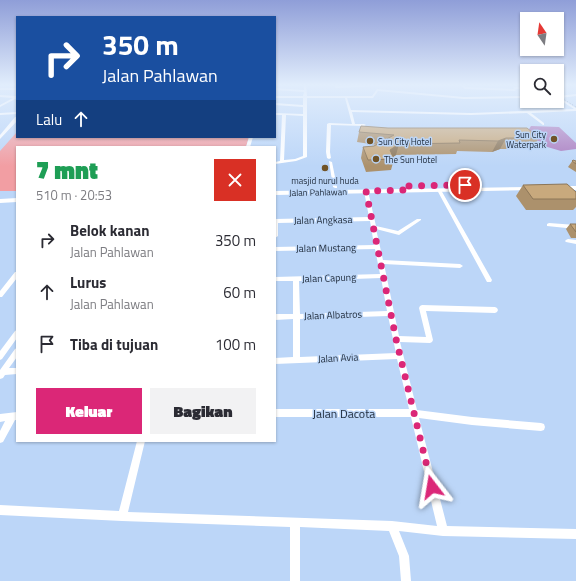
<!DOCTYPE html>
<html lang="id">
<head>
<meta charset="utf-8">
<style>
  :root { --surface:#fff; --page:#f2f2f3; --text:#2b2b33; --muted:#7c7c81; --accent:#db2777 }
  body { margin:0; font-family:"Titillium Web",sans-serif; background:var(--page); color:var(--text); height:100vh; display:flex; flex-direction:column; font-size:15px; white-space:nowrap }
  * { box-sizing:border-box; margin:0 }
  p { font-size:13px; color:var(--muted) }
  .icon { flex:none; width:22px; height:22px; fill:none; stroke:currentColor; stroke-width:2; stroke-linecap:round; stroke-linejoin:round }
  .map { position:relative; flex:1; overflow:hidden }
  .details { position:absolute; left:16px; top:146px; width:260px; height:296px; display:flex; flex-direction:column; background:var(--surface); border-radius:0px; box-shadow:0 1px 3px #0004 }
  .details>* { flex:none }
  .banner { position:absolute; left:16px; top:16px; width:260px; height:122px; border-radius:0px; box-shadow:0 1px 3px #0004; background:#1a4fa0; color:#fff; overflow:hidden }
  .needle { width:26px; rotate:347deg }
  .buttons { position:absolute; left:520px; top:12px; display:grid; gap:8px }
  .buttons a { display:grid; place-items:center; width:44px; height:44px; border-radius:0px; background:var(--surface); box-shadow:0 1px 3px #0004; font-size:20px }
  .pin { position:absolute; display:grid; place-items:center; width:34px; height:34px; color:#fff; margin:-17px; border:2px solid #fff; border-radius:50%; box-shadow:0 1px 4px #0007 }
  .me { position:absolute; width:44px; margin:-22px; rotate:346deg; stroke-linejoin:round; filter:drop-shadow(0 0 3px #0008) }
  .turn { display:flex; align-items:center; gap:14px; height:84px; padding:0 20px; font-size:18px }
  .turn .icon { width:52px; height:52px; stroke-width:2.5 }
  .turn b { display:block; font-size:28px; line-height:34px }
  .then { display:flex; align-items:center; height:38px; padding:0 20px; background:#0003; gap:8px; font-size:15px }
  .round { display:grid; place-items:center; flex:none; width:42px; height:42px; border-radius:0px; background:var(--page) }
  .summary { display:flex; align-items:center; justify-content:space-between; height:68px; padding:0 20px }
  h1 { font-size:24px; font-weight:800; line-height:30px; color:#1e9e55 }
  .cta { display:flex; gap:8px; margin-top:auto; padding:8px 20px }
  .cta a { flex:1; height:46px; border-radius:0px; background:var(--accent); color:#fff; font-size:16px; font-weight:800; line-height:46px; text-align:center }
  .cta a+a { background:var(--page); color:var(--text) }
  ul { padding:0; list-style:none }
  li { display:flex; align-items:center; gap:12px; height:52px; padding:0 20px }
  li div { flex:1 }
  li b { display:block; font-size:15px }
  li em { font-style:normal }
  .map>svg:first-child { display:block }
  .green { fill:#f29ea3 }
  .water { fill:#ab7cbf }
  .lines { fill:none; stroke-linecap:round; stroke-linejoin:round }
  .minor { fill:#fff; fill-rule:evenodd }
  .secondary { fill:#fff; fill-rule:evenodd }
  .primary { fill:#fff; fill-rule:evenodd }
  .rail { stroke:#62758c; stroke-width:1; stroke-dasharray:1 2; stroke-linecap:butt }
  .wall { fill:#ac916c }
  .shaded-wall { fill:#8c7658 }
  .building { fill:#c8a97d; stroke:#8c7658 }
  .route { stroke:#db2777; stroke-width:7; stroke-dasharray:0 12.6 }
  .poi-dot { fill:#705327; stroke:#bcd6f8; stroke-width:1.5 }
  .labels { text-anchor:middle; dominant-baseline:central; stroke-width:3; stroke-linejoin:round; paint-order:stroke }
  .far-poi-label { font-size:9px; fill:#1d2939; stroke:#bcd6f8; text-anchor:start }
  .far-street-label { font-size:9px; fill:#1d2939; stroke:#bcd6f8 }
  .street-label { font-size:10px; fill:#1d2939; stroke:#bcd6f8 }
  .near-street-label { font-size:12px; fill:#1d2939; stroke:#bcd6f8 }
</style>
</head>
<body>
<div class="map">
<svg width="576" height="581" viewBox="0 0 576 581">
  <rect width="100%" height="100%" fill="#bcd6f8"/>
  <!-- green -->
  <path class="green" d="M17 132V137H249L246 147H17V191H0V151Z"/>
  <!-- water -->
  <path class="water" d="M531 126 559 127 576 143V149L561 151 544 146 546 144C540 141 531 140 526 134Z"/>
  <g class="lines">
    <!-- minor -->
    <path class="minor" d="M304 84H306L307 96H372L377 89 464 97 527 96V98L464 99 378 91 373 98H347L351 110 471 113 574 109 557 98V96L576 94V96L560 98 576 108V111L531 113 544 123V125H543L527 113 471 115 352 112 355 124H364L366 125 364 126 331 125 330 152 331 158 329 159 327 158 326 152 327 124 329 123 352 124 345 98H307V157L296 161 275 164V162L280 161 282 115H275V113L303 114V107L275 105V103L303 105V98H275V96H303L304 92 275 90V88L304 90ZM286 115 303 116V156L295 159 284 160Z
      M335 84H337V86L377 84 380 85 379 86 336 88 335 87Z
      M459 84H462L466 87 515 89 516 90 515 91 465 89Z
      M513 87H527V89H514Z
      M0 88H17V90H0Z
      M0 95 17 96V98L0 107V105L13 98 0 97Z
      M17 112V114L0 115V113Z
      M249 137H253L250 147H246Z
      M329 161 332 162 337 187V188H335L333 187Z
      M437 189H439L441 190 492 280 491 282H487L437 190Z
      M364 190H368V191L376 226 398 231 417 219H421V220L399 235 376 229 383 260 460 264 463 266 460 268 384 264 399 336 426 337 419 308 420 306 422 305 495 307 497 308 498 310 497 312 495 313 426 311 433 340 432 342 430 343 400 342 417 410 472 417 541 423 544 424 545 427 544 430 541 431 472 425 419 418 447 526 576 529V539L443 536 399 531 409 556 411 581H401L399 556 389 531 300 527V581H290V527L122 521 0 515V505L119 511 137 441H145L128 512 392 521 437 526 411 417H275V409H409L397 359 275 364V358L293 357V319L275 320V314H293V281H275V277L380 274 375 249 275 251V247L374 245 370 221 278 223V236L275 238V219L369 217 364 191ZM381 278 387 311 300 314 299 281ZM388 316 396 353 300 357V319Z
      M549 223 576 225V229L547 226V224Z
      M568 239 576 240V244L566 242 565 241 566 240Z
      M15 272H17V278L2 297H0V291Z
      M17 330V338L2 359 0 360V351L15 331Z
      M17 348V357L9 368H17V374L5 375 3 378 0 379V370L15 349Z
      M17 412V420H15L3 442 0 443V431L5 421 0 422V414Z"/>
    <!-- secondary -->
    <path class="secondary" d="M15 117H17V121L0 139V135Z"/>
    <!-- primary -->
    <path class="primary" d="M560 186H576V190L558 189 557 188Z
      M532 187 534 188V190L275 195V191Z
      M17 198V202L0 203V199Z"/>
    <!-- rail -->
    <path class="rail" d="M557 95 576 107"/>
  </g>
  <!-- wall -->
  <path class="wall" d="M388 128 539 138 532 149H500L492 152 457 151 456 154 396 155 393 157 394 159 391 170 366 172 361 158 363 147 374 146 377 145 357 142 359 132Z
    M573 160 576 161V172L568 167Z
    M523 185 576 192V207L573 210H526L516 196Z
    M570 224H576V238H571L566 229Z"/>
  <!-- shaded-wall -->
  <path class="shaded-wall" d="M506 138 500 149 492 152 498 141Z
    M399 144 396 155 390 159V150Z"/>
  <!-- building -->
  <path class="building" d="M361 126 388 128H527L539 138H506L498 141 459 140 460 143 399 144 390 150 394 159 368 160 363 147 374 146 394 135 359 132Z
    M573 160 576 161V164L572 161Z
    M567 184 576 192V199H533L523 185Z
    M570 224H576V232Z"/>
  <!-- sky -->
  <linearGradient id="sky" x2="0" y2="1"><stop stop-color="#8f9ed8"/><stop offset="0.51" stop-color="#e1edfc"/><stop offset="1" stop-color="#e1edfc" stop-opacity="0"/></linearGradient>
  <rect width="576" height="166" fill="url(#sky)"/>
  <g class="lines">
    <!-- route -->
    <path class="route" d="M432 487 396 339 366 191 406 190 404 186 465 185"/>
  </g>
  <!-- markers -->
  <g class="poi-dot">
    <circle cx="554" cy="139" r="4"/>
    <circle cx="370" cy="141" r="4"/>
    <circle cx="376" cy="159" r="4"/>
    <circle cx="325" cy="168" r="4"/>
  </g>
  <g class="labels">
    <!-- far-poi labels -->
    <g class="far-poi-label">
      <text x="546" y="134" text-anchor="end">Sun City<tspan x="546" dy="10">Waterpark</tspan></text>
      <text x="378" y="141">Sun City Hotel</text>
      <text x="384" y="159">The Sun Hotel</text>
      <text x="325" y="180" text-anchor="middle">masjid nurul huda</text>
    </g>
    <!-- far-street labels -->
    <g class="far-street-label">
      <text transform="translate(318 192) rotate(-1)">Jalan Pahlawan</text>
    </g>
    <!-- street labels -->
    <g class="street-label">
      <text transform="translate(323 220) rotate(-1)">Jalan Angkasa</text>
      <text transform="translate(326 248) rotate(-1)">Jalan Mustang</text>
      <text transform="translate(329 278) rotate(-2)">Jalan Capung</text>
      <text transform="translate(333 315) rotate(-2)">Jalan Albatros</text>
      <text transform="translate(338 358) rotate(-3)">Jalan Avia</text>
    </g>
    <!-- near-street labels -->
    <g class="near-street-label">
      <text x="344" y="413">Jalan Dacota</text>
    </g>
  </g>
</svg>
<div class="buttons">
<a><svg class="needle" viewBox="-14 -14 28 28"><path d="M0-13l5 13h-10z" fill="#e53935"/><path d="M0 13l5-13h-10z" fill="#7c7c81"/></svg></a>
<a><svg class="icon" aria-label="search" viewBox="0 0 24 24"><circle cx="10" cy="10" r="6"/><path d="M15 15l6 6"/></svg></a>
</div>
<div class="pin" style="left:465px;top:185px;background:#d93025"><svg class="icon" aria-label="arrive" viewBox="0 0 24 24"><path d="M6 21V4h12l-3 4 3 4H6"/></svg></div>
<svg class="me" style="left:432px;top:487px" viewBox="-20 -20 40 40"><path d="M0-17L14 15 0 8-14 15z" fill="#db2777" stroke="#fff" stroke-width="4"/></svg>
<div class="banner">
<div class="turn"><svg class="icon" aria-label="right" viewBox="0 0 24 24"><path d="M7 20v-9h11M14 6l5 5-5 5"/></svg><div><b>350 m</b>Jalan Pahlawan</div></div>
<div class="then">Lalu<svg class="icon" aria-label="ahead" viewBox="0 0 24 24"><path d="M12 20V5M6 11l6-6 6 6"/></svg></div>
</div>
<section class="details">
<div class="summary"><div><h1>7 mnt</h1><p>510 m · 20:53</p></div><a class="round" style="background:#d93025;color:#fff"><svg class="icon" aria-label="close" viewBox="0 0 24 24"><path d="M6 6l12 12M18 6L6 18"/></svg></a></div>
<ul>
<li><svg class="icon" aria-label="right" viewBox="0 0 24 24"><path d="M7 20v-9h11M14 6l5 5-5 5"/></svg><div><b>Belok kanan</b><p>Jalan Pahlawan</p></div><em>350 m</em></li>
<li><svg class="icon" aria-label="ahead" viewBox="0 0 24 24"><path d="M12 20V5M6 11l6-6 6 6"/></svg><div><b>Lurus</b><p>Jalan Pahlawan</p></div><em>60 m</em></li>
<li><svg class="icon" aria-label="arrive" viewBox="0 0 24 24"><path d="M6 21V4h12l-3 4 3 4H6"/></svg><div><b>Tiba di tujuan</b></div><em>100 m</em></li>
</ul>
<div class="cta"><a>Keluar</a><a>Bagikan</a></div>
</section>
</div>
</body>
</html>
